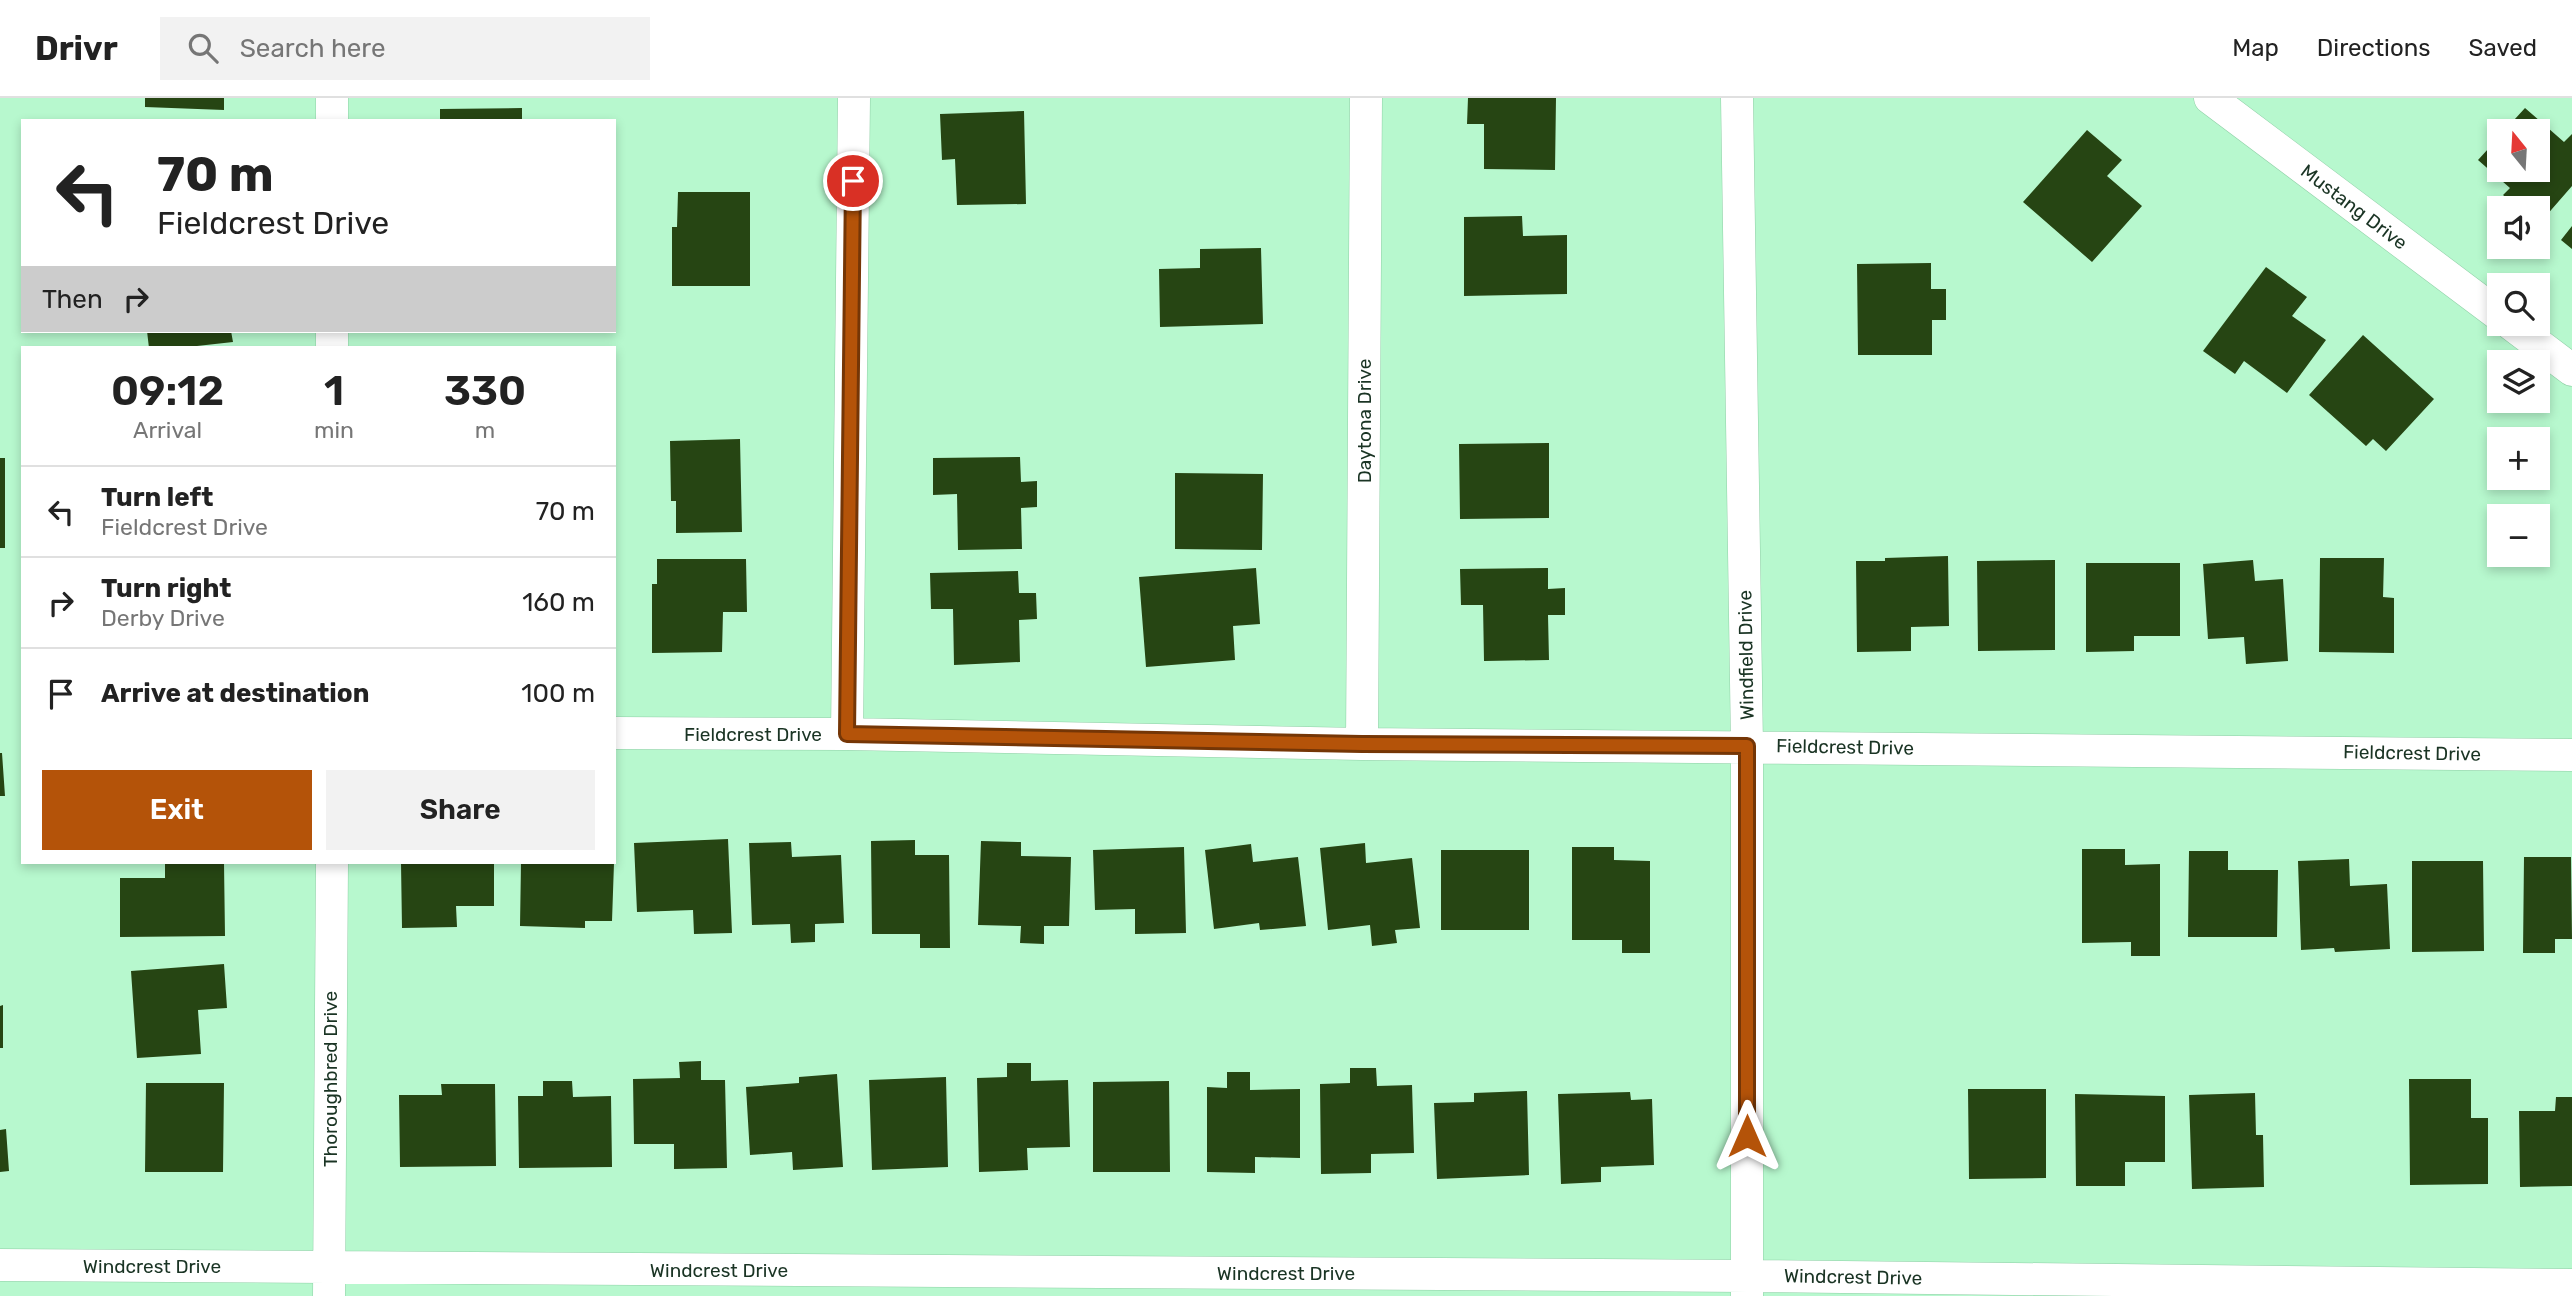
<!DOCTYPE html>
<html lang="en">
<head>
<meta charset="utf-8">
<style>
  :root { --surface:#fff; --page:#f2f2f2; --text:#222; --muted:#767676; --line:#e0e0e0; --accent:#b45309 }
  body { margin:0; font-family:Rubik,sans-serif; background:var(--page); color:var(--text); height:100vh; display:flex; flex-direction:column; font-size:26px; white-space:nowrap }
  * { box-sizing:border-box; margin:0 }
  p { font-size:23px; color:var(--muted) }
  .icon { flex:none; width:38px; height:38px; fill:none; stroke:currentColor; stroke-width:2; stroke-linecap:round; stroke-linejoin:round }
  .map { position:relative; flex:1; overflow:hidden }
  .drawer { position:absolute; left:21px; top:248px; width:595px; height:518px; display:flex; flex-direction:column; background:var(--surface); border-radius:0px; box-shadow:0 4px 10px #0003 }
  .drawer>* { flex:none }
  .top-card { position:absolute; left:21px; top:21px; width:595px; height:214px; border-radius:0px; box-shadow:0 4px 10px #0003; background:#fff; color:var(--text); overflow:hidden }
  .needle { width:46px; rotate:342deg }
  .controls { position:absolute; left:2487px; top:21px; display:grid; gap:14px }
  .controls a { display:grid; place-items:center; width:63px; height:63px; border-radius:0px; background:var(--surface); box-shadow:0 4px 10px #0003; font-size:35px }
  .pin { position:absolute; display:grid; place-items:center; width:60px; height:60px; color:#fff; margin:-30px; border:4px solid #fff; border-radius:50%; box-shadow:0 2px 7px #0007 }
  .me { position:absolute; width:77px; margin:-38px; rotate:0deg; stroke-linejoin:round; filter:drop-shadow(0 0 5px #0008) }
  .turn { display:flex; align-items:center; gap:24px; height:147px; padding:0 21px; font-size:32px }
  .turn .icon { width:91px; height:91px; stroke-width:2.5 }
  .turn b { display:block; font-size:49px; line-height:60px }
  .then { display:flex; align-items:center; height:66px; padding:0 21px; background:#0003; gap:14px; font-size:26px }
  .eta { display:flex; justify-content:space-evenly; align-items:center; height:119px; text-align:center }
  .eta b { font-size:42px; font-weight:600; line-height:49px }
  .button { display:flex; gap:14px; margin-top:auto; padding:14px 21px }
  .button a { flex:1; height:80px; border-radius:0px; background:var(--accent); color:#fff; font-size:28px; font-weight:600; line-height:80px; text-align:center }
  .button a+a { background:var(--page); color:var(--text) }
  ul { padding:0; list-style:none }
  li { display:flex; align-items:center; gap:21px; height:91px; padding:0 21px; border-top:2px solid var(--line) }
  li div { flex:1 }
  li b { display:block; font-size:26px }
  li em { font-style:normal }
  header { display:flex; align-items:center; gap:42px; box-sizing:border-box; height:98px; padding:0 35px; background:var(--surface); border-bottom:2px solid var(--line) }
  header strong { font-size:33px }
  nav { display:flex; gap:38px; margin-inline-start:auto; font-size:24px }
  .search { width:490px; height:63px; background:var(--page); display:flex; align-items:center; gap:18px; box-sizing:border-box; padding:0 24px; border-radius:0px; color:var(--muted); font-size:26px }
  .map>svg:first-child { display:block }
  .building { fill:#264513 }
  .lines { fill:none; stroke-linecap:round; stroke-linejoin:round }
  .minor-casing { stroke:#8fcfa6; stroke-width:33 }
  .minor { stroke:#fff; stroke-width:32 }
  .route-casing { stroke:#753606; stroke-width:18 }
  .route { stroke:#b45309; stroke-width:12 }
  .labels { text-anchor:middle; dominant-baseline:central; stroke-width:7; stroke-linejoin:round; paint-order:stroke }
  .street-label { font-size:19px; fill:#1a3424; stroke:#fff }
</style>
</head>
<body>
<header>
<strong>Drivr</strong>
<div class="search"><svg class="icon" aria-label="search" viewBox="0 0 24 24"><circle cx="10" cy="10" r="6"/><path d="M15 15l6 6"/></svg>Search here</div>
<nav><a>Map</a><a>Directions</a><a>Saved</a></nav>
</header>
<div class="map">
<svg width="2572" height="1198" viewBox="0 0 2572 1198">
  <rect width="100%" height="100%" fill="#b7f8ce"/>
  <!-- building -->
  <path class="building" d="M145 0H224V12L145 9Z
    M1468 0H1556L1555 72 1484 71V26H1467Z
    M522 10V23H440V11Z
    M2525 10 2564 44 2572 36V88L2538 127V110H2518L2503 97 2510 90 2478 62 2499 39V72H2538V33H2504Z
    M1024 13 1026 106 957 107 955 61 942 62 940 16Z
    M2087 32 2122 62 2107 78 2142 108 2092 164 2023 104Z
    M678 94H750V188H672V129H677Z
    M1522 118 1523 138 1567 137V196L1464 198V119Z
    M2572 128V151L2561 142Z
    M1261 150 1263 226 1160 229 1159 171 1200 170V151Z
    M1931 165V191H1946V222H1932V257H1858L1857 166Z
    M2266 169 2307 199 2292 218 2326 242 2287 295 2244 263 2235 276 2203 253Z
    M147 233H231L233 244 179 250H149Z
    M2363 237 2434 301 2386 353 2373 341 2366 348 2309 297Z
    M740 341 742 434 676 435V403H671L670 343Z
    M1549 345V420L1460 421 1459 346Z
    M1020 359 1021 384 1037 383V409L1021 410 1022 451 958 452 957 396 933 397V360Z
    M0 360H5V450H0Z
    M1175 375 1263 376 1262 452 1175 451Z
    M1948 458 1949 528 1911 529V553L1857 554 1856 463H1885V460Z
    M2320 460H2384L2383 499 2394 500V555L2319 554Z
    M657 461H746L747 514H723L722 554 652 555V486H657Z
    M2055 462V552L1978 553 1977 463Z
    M2253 462 2255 483 2283 481 2288 563 2246 566 2244 539 2208 541 2203 466Z
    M2086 465H2180V538H2134V553L2086 554Z
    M1256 470 1260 526 1233 528 1235 562 1146 569 1139 479Z
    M1548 470V491L1565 490V517H1548L1549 562 1484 563 1483 507H1461L1460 471Z
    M1018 473 1019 495H1036L1037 521 1019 522 1020 564 954 567 953 511H931L930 475Z
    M0 655H2L5 698H0Z
    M728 741 732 835 694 836 693 812 637 814 634 745Z
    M915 742V757H949L950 850H920V836H872L871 743Z
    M981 743 1021 744V758L1071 759 1069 828H1044V846L1020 845 1021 828 978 827Z
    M791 744 792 759 841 757 844 825 815 826V844L791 845 790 826 752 827 749 745Z
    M1365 745 1366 765 1412 760 1420 830 1395 832 1397 845 1372 848 1370 827 1328 832 1320 750Z
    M1251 746 1253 764 1298 759 1306 828 1260 832 1259 825 1214 831 1205 752Z
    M1184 749 1186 835 1135 836V811L1095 812 1093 752Z
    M1572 749H1614V762L1650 763V855H1622V842H1572Z
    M2082 751H2125V767L2160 766V858H2131V844L2082 845Z
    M1441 752H1529V832H1441Z
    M2189 753H2228V772H2278L2277 839H2188Z
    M2524 759H2571L2572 841H2555V855H2523Z
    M2349 761 2350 788 2387 786 2390 851 2335 854 2334 850 2301 852 2298 763Z
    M2412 763H2483L2484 853 2412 854Z
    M165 765H224L225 838 120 839V780H165Z
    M401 765H494V808H456L457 829 402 830Z
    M521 765H614L612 823H585V830L520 828Z
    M224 866 227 910 198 912 201 956 137 960 131 873Z
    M3 907V950H0V908Z
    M701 963V982H725L727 1070 674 1071V1046H634L633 981 680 980 679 964Z
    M1007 965H1031V983L1068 982 1070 1049 1027 1050 1028 1072 979 1074 977 980 1007 979Z
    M1350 970H1376L1377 988 1412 987 1414 1055 1371 1056V1075L1321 1076 1320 986 1350 985Z
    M1227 974H1250V992L1300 991V1060L1255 1059V1075L1207 1074V989L1227 990Z
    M837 976 843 1069 793 1072 792 1054 750 1057 746 989 799 985V979Z
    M946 979 948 1069 872 1072 869 982Z
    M2409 981H2471V1020H2488V1086L2410 1087Z
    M543 983H572L573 999 611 998 612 1069 519 1070 518 998H543Z
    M1169 983 1170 1074H1093V984Z
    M146 985H224L223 1074H145Z
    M441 986H495L496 1068 400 1069 399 997H442Z
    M1968 991H2046V1080L1969 1081Z
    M1527 993 1529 1077 1437 1081 1434 1005 1474 1004V995Z
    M1630 994 1631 1002 1652 1001 1654 1067 1601 1069V1084L1561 1086 1558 996Z
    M2255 995 2256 1037H2263L2264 1089 2192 1091 2189 997Z
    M2075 996 2165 998V1064H2125V1088H2076Z
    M2556 999H2572V1088L2520 1089 2519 1013H2555Z
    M6 1031 9 1073 0 1074V1032Z"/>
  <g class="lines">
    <!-- minor casing -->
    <g class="minor-casing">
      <path id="minor" d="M332 0V23
        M1737 0 1747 648V1198
        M2210 0 2499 217
        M2511 226 2572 272
        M332 233V250
        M614 635 847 636 1362 646 2572 657
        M847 636 854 0
        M1362 646 1366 0
        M0 1167 1747 1178 2572 1187
        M329 1198 332 765"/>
    </g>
    <!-- minor -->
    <use href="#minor" class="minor"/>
  </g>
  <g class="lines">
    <!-- route casing -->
    <g class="route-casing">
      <path id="route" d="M853 83 847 636 1362 646 1747 648V1038"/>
    </g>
    <!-- route -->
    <use href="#route" class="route"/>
  </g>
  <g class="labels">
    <!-- street labels -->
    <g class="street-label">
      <text transform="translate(2354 109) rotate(37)">Mustang Drive</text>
      <text transform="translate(1364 323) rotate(-90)">Daytona Drive</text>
      <text transform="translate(1746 557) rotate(-91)">Windfield Drive</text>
      <text x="753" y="636">Fieldcrest Drive</text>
      <text transform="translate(1845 649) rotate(1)">Fieldcrest Drive</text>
      <text transform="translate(2412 655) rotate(1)">Fieldcrest Drive</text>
      <text transform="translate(330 981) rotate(-90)">Thoroughbred Drive</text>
      <text x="152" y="1168">Windcrest Drive</text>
      <text x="719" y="1172">Windcrest Drive</text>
      <text x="1286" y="1175">Windcrest Drive</text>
      <text transform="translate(1853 1179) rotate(1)">Windcrest Drive</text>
    </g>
  </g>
</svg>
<div class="controls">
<a><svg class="needle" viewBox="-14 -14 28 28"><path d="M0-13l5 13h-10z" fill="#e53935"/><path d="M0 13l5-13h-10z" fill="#767676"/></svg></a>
<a><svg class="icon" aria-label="sound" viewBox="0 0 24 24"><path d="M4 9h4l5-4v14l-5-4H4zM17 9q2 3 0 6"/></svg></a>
<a><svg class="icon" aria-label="search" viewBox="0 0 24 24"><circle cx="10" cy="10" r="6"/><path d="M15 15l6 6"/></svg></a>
<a><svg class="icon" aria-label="layers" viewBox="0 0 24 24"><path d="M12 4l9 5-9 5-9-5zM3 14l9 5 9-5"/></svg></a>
<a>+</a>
<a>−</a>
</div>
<div class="pin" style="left:853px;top:83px;background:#d93025"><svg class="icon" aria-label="arrive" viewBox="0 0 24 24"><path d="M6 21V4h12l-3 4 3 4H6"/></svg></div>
<svg class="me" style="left:1747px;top:1038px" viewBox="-20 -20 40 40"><path d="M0-17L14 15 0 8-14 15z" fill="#b45309" stroke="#fff" stroke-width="4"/></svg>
<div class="top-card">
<div class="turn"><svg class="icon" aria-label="left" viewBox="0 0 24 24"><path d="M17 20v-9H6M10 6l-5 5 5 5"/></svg><div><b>70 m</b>Fieldcrest Drive</div></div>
<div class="then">Then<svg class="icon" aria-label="right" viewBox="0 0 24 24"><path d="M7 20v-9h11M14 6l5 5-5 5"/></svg></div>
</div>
<section class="drawer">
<div class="eta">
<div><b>09:12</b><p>Arrival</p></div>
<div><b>1</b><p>min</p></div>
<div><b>330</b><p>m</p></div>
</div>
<ul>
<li><svg class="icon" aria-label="left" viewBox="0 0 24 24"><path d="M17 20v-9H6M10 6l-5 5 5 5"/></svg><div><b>Turn left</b><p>Fieldcrest Drive</p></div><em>70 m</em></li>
<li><svg class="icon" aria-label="right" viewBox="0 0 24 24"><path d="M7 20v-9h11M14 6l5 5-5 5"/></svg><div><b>Turn right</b><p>Derby Drive</p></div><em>160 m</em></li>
<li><svg class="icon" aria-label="arrive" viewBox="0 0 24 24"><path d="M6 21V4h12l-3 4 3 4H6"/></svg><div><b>Arrive at destination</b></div><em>100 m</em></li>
</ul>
<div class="button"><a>Exit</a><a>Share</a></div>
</section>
</div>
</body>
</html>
